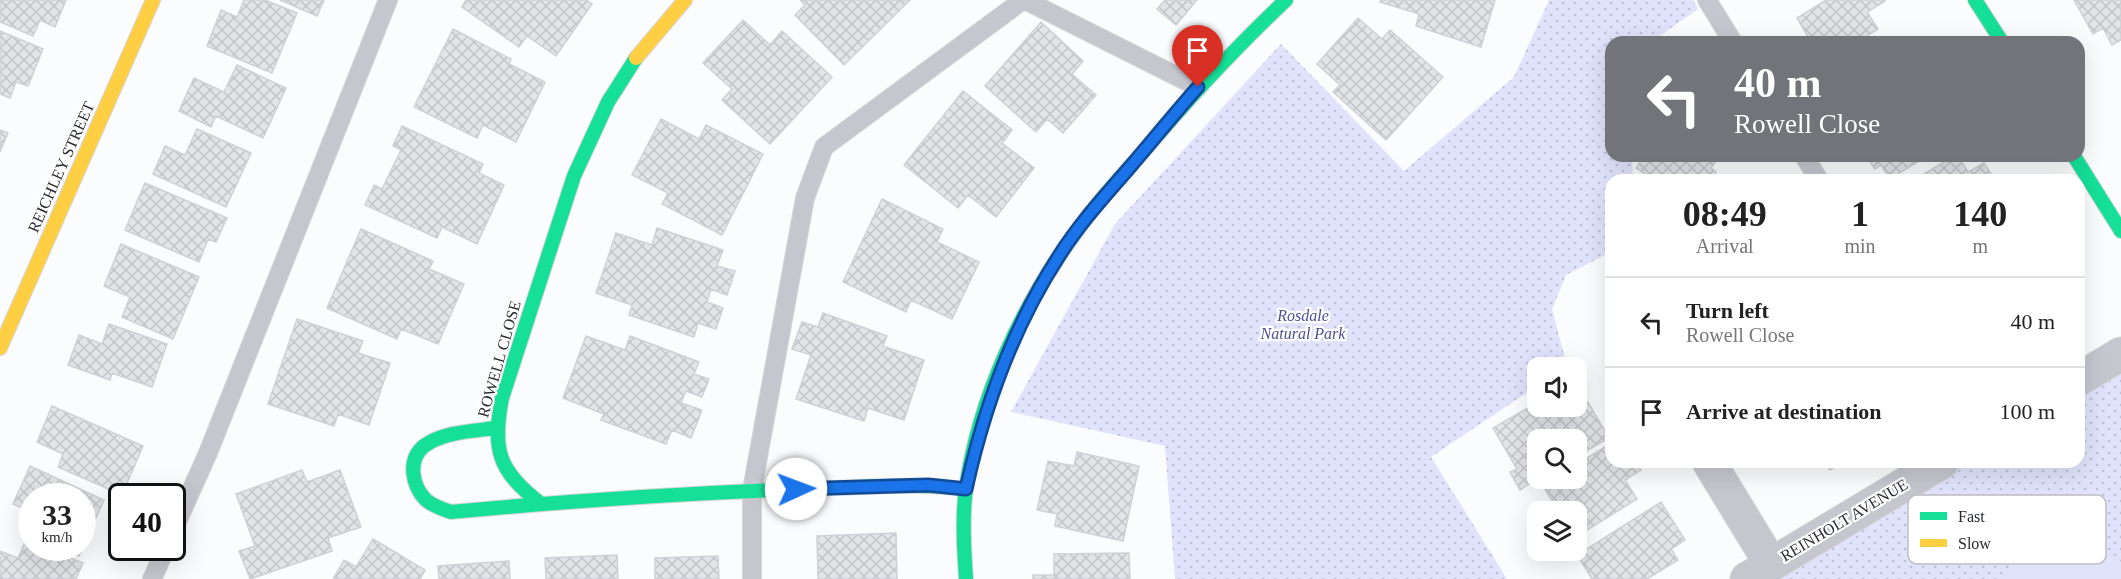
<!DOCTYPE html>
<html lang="en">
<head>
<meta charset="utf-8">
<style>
  :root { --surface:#fff; --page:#f6f6f6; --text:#222; --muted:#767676; --line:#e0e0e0 }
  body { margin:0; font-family:"Times New Roman",serif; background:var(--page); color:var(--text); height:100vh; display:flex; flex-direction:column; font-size:22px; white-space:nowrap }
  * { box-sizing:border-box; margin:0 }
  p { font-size:20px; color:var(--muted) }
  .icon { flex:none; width:33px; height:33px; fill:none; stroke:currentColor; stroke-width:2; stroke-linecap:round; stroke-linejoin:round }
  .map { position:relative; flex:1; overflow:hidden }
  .sheet { position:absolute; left:1605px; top:174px; width:480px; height:294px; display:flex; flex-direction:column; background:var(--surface); border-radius:18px; box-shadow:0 6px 24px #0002 }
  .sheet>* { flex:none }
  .banner { position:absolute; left:1605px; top:36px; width:480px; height:126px; border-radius:18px; box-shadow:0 6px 24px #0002; background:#727479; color:#fff; overflow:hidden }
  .fabs { position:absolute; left:1527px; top:357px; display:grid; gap:12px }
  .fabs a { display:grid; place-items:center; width:60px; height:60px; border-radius:12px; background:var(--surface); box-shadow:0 6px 24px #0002; font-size:30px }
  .speed { position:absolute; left:18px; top:483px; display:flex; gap:12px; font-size:30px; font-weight:700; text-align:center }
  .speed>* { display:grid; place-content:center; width:78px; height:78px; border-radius:50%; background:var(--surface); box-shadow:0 6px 24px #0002; line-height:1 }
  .speed small { font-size:15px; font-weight:400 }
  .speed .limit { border:3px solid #111; border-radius:9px; background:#fff; color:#111 }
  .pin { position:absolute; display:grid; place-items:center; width:51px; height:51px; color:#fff; margin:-62px -26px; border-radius:50% 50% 50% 0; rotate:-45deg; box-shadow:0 0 6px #0007 }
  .pin .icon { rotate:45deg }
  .me { position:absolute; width:66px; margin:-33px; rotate:88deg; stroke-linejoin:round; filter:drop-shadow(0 0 4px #0008) }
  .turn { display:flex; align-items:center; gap:21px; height:126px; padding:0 30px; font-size:27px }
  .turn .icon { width:78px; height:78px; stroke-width:2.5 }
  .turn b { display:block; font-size:42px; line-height:51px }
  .eta { display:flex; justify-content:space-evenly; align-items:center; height:102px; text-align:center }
  .eta b { font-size:36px; font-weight:800; line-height:42px }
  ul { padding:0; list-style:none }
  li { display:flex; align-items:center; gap:18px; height:90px; padding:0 30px; border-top:2px solid var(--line) }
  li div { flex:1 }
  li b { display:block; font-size:22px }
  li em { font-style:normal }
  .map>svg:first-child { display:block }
  .green { fill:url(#green-dots) }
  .pitch { fill:#e0e3fb }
  .building { fill:url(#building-cross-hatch); stroke:#d0d1d6; stroke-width:1.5 }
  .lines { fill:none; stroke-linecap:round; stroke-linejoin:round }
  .lane-casing { stroke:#d6d6d8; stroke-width:20 }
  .street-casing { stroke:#d6d6d8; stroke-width:35 }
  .fast-casing { stroke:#d6d6d8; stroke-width:16 }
  .slow-casing { stroke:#d6d6d8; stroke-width:16 }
  .lane { stroke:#c5c6ce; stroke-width:18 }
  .street { stroke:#c5c6ce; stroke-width:33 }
  .fast { stroke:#16e098; stroke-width:14 }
  .slow { stroke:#ffcf43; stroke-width:14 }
  .route-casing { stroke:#114b97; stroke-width:15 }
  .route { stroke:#1a73e8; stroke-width:10 }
  .labels { text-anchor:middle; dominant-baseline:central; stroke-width:4.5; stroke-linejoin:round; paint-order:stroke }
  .street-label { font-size:16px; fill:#292a31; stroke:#fff }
  .park-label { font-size:16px; font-style:italic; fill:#4d4e96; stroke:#fff }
  .key { fill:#fff; stroke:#bfbfc1; stroke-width:1.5 }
  .key-label { font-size:16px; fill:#292a31 }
</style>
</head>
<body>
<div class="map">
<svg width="2121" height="579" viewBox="0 0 2121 579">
  <defs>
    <pattern id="green-dots" width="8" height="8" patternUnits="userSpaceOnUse" patternTransform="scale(1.5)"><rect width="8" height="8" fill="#e0e3fb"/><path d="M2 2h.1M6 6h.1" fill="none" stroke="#c0c3d8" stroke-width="1.8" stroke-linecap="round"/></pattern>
    <pattern id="building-cross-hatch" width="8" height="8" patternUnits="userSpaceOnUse" patternTransform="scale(1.5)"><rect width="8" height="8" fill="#e3e4e8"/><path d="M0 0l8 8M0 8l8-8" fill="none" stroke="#c3c4c7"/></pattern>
  </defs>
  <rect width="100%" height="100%" fill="#fbfcfe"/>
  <!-- green -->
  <path class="green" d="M1549 0H1693L1698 9 1651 42H1611V156H1632L1633 180H1611V252L1566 275 1552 309 1567 366 1565 367 1538 368 1537 386 1431 457 1507 579H1175L1165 446 1011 412 1115 224 1281 44 1404 171 1514 77Z
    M2121 354V579H1747L1941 462H2079V379Z"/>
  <!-- pitch -->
  <path class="pitch" d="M2068 511 2121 562V579H2002Z"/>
  <!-- building -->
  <path class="building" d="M0 0H66L55 27 40 20 33 36 0 22Z
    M244 0H265L297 13 272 73 207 46 221 10 237 17Z
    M280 0H324L317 16Z
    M466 0H586L592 4 556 56 527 36 519 47 462 7Z
    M800 0H910L844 65 795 15 805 5Z
    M1165 0H1197L1176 25 1157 9Z
    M1381 0H1495L1481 47 1416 26 1419 14 1380 2Z
    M1826 0H1885V1L1867 12 1878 29 1857 42H1811L1797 18Z
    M2074 0H2121V40L2112 45 2103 28 2093 34Z
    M1358 18 1382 39 1390 30 1443 77 1386 140 1333 92 1340 85 1317 64Z
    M743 20 770 45 782 31 832 77 770 144 722 100 732 89 703 63Z
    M1041 22 1083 61 1072 74 1096 95 1063 133 1047 119 1036 132 985 86Z
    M453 29 511 59 509 64 545 82 516 142 483 125 477 138 414 107Z
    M0 31 43 49 28 86 16 82 10 98 0 94Z
    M237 65 286 88 263 138 216 116 211 127 179 111 194 78 224 92Z
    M963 91 1012 130 1002 143 1034 168 996 217 968 195 958 208 904 165Z
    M661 119 699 139 706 125 763 154 722 235 662 204 668 193 632 175Z
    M402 126 483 164 479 173 504 185 477 244 442 227 437 238 365 205 374 185 382 189 401 150 393 146Z
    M197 129 251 153 226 207 153 174 165 146 185 155Z
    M0 130 8 133 0 152Z
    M1644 156H1719L1711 168 1716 172 1711 180H1655L1636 168Z
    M1866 156H1927L1890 179 1881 165 1875 169Z
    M1954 156H1958L1968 172 1984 163 1995 180H1914Z
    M145 183 227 218 216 242 208 239 199 262 125 230Z
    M882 199 943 229 937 242 979 262 952 319 911 300 906 312 843 282Z
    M657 228 723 250 717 266 735 271 727 295 711 289 707 302 723 308 716 329 698 323 694 337 629 315 632 305 596 293 616 233 652 245Z
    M361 229 433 261 429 269 464 284 438 344 401 329 397 339 327 308Z
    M121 244 199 277 173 339 122 317 130 297 104 286Z
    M823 313 887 336 883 346 924 360 904 420 868 408 864 421 796 399 811 355 792 349 802 322 818 327Z
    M297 319 363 341 358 353 390 363 369 425 338 414 334 426 268 404Z
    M109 324 167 344 152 387 112 373 110 380 68 365 79 335 102 344Z
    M586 336 625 350 630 336 699 362 694 374 709 379 702 397 686 391 681 403 702 410 691 438 672 430 666 444 601 420 604 414 563 398Z
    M1538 402V406H1561L1565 415 1588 402 1609 438 1576 457V440H1538L1539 478 1520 490 1510 472 1517 469 1493 428Z
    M52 406 143 446 122 495 58 467 63 454 37 442Z
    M1611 443V462H1636L1641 470 1625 480 1637 499 1576 537V512H1559L1543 486 1555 478H1576V465Z
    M1077 452 1139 466 1123 541 1055 526 1057 514 1037 510 1048 461 1074 466Z
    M1825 462H1842L1830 470Z
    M30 466 104 500 79 556 60 548H82V496H32V512L13 504Z
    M302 470 307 482 340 470 361 527 328 538 332 551 250 579 239 551 255 546 236 494Z
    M1661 502 1685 540 1671 549 1678 560 1647 579H1592L1577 555Z
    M896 533 897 579H818L817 536Z
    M373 539 425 570 420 579H333L344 560 356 567Z
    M26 540 32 542V548H45L83 563 76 579H0V551L18 558Z
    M1129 553 1130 579H1033V575H1054V554Z
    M617 555 618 579H546L545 558Z
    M718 556 719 579H655V558Z
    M509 561 510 579H439L438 566Z"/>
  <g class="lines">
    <!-- lane casing -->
    <g class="lane-casing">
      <path id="lane" d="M1025 0 1198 87
        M1707 0 1733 42
        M1804 156 1819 180
        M172 533 208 453 388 0
        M152 579 166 548
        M752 579V490L805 198 824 147 1023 0"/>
    </g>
    <!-- street casing -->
    <g class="street-casing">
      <path id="street" d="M2079 379 2121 354
        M1709 462 1771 564
        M1747 579 1942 462"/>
    </g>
    <!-- fast casing -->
    <g class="fast-casing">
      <path id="fast" d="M1975 0 2002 42
        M2074 156 2121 231
        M496 428C473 431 443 432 424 446 407 460 412 486 426 500 433 506 442 509 451 512 568 501 685 493 802 489 857 488 911 482 966 489
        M540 503C498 471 492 449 502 398L574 176 608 102 636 58
        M966 579C964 549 962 518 966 488 979 398 1022 305 1076 232 1096 203 1120 178 1143 152 1188 99 1235 48 1286 0"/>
    </g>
    <!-- slow casing -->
    <g class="slow-casing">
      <path id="slow" d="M636 58 685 0
        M0 348 153 0"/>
    </g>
    <!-- lane -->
    <use href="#lane" class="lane"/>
    <!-- street -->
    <use href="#street" class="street"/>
    <!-- fast -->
    <use href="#fast" class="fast"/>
    <!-- slow -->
    <use href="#slow" class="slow"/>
  </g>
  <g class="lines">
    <!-- route casing -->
    <g class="route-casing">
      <path id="route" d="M796 489 928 485 966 489C984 408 1013 327 1059 256 1079 224 1105 196 1130 167 1153 140 1175 113 1198 87"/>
    </g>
    <!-- route -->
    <use href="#route" class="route"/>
  </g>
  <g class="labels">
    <!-- street labels -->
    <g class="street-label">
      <text transform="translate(61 167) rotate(-66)">REICHLEY STREET</text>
      <text transform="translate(499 359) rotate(-74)">ROWELL CLOSE</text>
      <text transform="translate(1844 520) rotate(-31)">REINHOLT AVENUE</text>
    </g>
    <!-- park labels -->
    <g class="park-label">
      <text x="1303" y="315">Rosdale<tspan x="1303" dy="18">Natural Park</tspan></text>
    </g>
  </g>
  <!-- legend -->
  <rect x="1908" y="495" width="198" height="69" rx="9" class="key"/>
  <rect x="1920" y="512" width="27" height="8" fill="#16e098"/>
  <rect x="1920" y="539" width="27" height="8" fill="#ffcf43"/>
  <g class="key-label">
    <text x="1958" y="522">Fast</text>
    <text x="1958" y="549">Slow</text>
  </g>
</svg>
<div class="fabs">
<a><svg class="icon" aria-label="sound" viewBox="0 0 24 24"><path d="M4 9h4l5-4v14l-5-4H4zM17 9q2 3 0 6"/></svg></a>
<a><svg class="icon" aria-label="search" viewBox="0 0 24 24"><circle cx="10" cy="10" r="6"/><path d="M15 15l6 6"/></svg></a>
<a><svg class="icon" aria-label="layers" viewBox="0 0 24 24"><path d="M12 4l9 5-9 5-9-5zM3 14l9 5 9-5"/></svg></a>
</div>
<div class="speed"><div>33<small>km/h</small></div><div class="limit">40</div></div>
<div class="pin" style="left:1198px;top:87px;background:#d93025"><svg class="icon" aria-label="arrive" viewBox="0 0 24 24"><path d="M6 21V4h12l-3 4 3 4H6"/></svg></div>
<svg class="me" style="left:796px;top:489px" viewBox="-20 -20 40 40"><circle r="19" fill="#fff"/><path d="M0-13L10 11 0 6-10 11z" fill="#1a73e8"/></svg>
<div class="banner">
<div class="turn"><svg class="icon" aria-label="left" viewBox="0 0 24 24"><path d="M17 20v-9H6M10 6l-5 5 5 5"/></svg><div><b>40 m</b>Rowell Close</div></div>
</div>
<section class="sheet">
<div class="eta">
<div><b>08:49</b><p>Arrival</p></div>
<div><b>1</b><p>min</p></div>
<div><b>140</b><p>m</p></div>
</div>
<ul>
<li><svg class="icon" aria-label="left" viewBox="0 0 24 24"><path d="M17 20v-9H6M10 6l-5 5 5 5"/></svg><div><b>Turn left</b><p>Rowell Close</p></div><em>40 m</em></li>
<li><svg class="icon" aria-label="arrive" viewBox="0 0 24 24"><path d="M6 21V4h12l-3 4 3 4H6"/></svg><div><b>Arrive at destination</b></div><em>100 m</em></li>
</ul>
</section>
</div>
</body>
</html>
